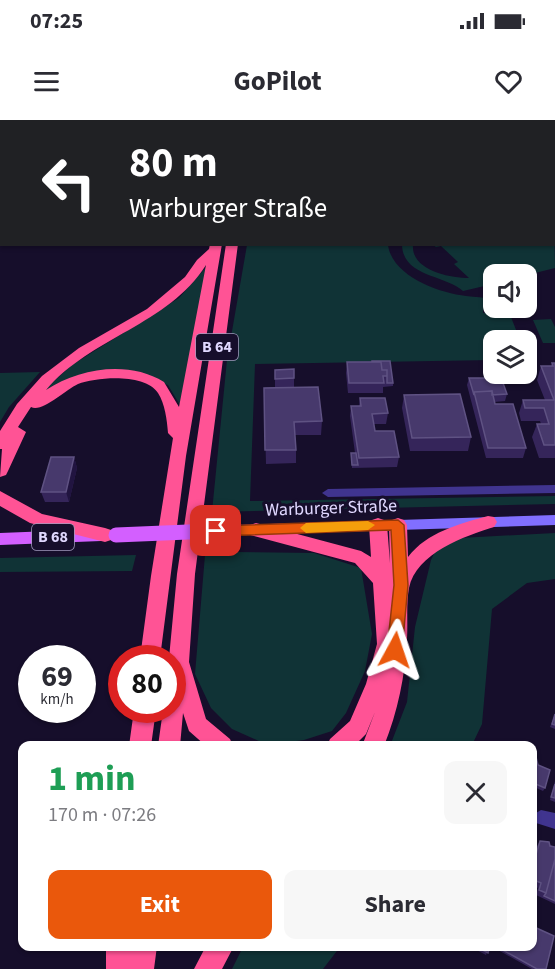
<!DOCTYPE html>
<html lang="en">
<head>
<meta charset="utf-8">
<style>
  :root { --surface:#fff; --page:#f7f7f7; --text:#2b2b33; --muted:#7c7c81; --accent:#ea580c }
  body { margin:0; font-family:"Source Sans 3",sans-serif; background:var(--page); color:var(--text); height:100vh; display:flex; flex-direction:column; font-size:22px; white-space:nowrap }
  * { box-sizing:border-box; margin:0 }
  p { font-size:20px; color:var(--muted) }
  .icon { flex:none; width:33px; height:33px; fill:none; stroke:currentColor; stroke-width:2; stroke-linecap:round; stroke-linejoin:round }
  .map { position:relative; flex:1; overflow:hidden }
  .drawer { position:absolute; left:18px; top:621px; width:519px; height:210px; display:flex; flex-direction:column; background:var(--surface); border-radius:12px; box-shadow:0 2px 4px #0004 }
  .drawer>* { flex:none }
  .hud { position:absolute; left:0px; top:0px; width:555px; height:126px; box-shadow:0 2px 4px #0004; background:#202124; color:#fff; overflow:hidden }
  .fabs { position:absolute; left:483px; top:144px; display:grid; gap:12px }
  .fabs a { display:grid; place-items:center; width:54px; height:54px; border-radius:12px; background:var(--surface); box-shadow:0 2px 4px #0004; font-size:30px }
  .speed { position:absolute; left:18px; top:525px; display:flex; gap:12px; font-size:30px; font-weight:700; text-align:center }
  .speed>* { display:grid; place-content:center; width:78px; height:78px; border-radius:50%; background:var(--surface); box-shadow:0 2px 4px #0004; line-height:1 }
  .speed small { font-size:15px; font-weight:400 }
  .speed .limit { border:9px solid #d22; background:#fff; color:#111 }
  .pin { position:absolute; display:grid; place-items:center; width:51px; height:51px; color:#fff; margin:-26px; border-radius:12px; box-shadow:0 3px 9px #0006 }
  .me { position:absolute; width:66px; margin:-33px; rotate:5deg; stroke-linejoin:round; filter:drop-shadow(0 0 4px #0008) }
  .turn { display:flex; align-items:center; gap:21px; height:126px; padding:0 30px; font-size:27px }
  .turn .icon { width:78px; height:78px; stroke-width:2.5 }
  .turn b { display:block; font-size:42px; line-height:51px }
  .round { display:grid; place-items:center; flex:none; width:63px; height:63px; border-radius:12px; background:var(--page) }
  .headline { display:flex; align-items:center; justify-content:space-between; height:102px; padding:0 30px }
  h1 { font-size:36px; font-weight:700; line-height:45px; color:#1e9e55 }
  .cta { display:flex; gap:12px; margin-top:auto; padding:12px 30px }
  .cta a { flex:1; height:69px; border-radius:12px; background:var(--accent); color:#fff; font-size:24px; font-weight:700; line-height:69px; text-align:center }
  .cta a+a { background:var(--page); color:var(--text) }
  .status { display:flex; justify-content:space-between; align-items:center; height:42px; padding:0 30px; background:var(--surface); direction:ltr }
  .status svg { height:16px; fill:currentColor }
  header { display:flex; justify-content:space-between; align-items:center; height:78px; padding:0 30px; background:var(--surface); font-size:27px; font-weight:700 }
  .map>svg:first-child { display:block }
  .green { fill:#103336 }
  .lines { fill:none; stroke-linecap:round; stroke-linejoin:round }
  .street { fill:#40348f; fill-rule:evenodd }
  .secondary { fill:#816fff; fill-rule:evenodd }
  .primary { fill:#d35fff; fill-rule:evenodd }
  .highway { fill:#ff5395; fill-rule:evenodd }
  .primary-bridge { stroke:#d35fff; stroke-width:15 }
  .wall { fill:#35255a }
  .shaded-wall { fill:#211440 }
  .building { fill:#47396c; stroke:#5f5283; stroke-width:1.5 }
  .route { fill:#ea580c; stroke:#983908; stroke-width:1.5 }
  .slow { fill:#f59e0b }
  .labels { text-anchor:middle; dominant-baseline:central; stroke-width:6; stroke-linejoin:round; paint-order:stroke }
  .shield { fill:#160e2b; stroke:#a39bbf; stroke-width:1.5 }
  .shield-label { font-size:16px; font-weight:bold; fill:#e0d8ff }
  .street-label { font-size:18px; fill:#e0d8ff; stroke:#160e2b }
</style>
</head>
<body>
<div class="status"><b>07:25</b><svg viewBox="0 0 49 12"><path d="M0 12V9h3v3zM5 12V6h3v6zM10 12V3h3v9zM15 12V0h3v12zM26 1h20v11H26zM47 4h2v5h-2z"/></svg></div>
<header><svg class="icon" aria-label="menu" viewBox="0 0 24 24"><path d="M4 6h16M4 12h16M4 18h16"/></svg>GoPilot<svg class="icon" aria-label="heart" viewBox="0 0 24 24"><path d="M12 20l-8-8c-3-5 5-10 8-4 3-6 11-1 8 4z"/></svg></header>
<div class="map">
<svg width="555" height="849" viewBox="0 0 555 849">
  <rect width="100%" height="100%" fill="#160e2b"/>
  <!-- green -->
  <path class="green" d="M554 84 555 148 527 155 494 154 493 164 463 171C446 155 403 157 402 125H413C411 150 449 158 469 158L454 144 458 142 441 126 436 127 433 125 554 124Z
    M247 125H388C392 156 439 173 466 176 475 177 484 177 493 180L494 188H497L483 190V193L509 192 520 220H494L493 240 255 244 250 381 555 376V384L212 392 227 240Z
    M207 146 180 285 168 265 132 251 112 250 46 271 44 270 72 245 179 178Z
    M551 199 555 207V223H543L533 200Z
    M40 252 9 287 0 302V253Z
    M555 413V459L527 463 492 489 482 604 472 625 390 626 407 582 415 507 431 440 439 423 460 418Z
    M234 432 314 433 361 448 372 514 365 551 346 593 332 611 304 620 281 623 261 622 232 609 211 588 195 554 205 435Z
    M136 435 132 451 0 452V438Z
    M243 827 244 826 340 827 323 849H232Z"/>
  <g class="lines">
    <!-- street -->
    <path class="street" d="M416 0H496L413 2Z
      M0 7H2V11H0Z
      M555 365V373L328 377 322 373 328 369Z
      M541 690 555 693V709L536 703 533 698 536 693Z"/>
    <!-- secondary -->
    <path class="secondary" d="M555 395V405L398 410 393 409 391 405 393 401 398 400Z"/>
    <!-- primary -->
    <path class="primary" d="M398 400 403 401 405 405 403 409 398 410 236 415 231 414 229 410 231 406 236 405Z
      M101 409 106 411 108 415 106 419 101 421 0 425V413Z"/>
    <!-- highway -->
    <path class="highway" d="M250 0H260V2H250Z
      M210 124H222L186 336 160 538H140L151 456 173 318 168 313C167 300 165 284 158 273 145 253 97 257 78 264 65 270 42 293 31 287L18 307 26 312 8 351 6 355 0 357 2 329H0V311L17 284 42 256 79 228 147 189 185 157 197 140 209 129ZM206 145 179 287 164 262C129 240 79 248 46 270 91 217 168 205 206 145Z
      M226 124H238L195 454 189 542 206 599 230 619 233 626H206L189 611 183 593 180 626H158L163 590H172V538H169L177 454Z
      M0 371 42 394 105 408 111 410 114 415 111 420 105 422 30 403 0 386Z
      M488 396 494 397 497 402 494 407C465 416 416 433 409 468 406 484 408 503 407 519 405 556 398 591 384 626H362L375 592 366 614 354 626H327L330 619 350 601 366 564 377 524 373 463 355 443 250 415 247 410 250 405 256 403 361 431 371 437 369 405 372 400 378 398 384 400 387 405 390 443 389 405 392 400 398 398 404 400 407 405 408 437C427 412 459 404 488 396Z
      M134 590H156L151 626H129Z
      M106 826H157L154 849H106Z
      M206 826H234L222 849H194Z"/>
    <!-- primary-bridge -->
    <path class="primary-bridge" d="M116 415 236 410"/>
  </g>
  <!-- wall -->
  <path class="wall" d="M554 13 555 15V47L554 44Z
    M390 241 393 263V266L383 267V273H348L346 253 347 242Z
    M552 243H555V338H539L532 317 537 304H541L540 301H521L519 293 523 280H545L537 260 541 246H551Z
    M275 250 294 258V267L322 301 321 315H295L296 330V343L266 344 264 268 275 267Z
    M469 258 499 263 507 274 505 281 494 282 495 284 526 328 523 338H486L467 265Z
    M404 275 471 317 468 331H410L402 288Z
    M360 278 388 293 386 304H374L375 311 399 337 397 347 352 348 351 333H355L350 296 351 286H359Z
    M74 337 77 348 69 382H45L41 372Z
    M555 594V609L550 607Z
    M532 635 545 668 543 671 532 666Z
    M555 661V682L550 680Z
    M540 721 555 727V784L536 775 538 768 532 765V742L537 726Z
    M469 826H490L486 835Z
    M499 826H532L546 849H532L498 830Z"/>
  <!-- shaded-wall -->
  <path class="shaded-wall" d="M74 337 77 348 69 382 66 372Z"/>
  <!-- building -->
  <path class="building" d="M554 13 555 15V32L554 29Z
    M0 67H2V86L0 89Z
    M372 241H390L393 263H387V250H382L381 242H372Z
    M347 242H381L382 250H387V256H383L384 263H349Z
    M552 243H555V325H544L537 304H549L544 288H525L523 280H554L541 246H553Z
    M294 249V258L275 259V250Z
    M469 258H497L499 263H503L507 274 492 275V271L474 272V275Z
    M318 267 322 301 294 302 296 330H265L264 268Z
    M492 271 495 284H513L526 328H488L474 272Z
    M460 274 471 317 412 318 404 275Z
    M360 278H385L388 293 372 294 375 311H394L399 337 359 338 351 286H361Z
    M351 333H356L358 345H352Z
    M51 337H74L66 372H41Z
    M555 594V605L552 604Z
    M532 635 536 637 538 645 550 650 545 668 533 663 532 664Z
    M555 664V678L551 677Z
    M540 721 549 722 550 726 555 727V739L546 773 539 770 541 763 532 759V748Z
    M555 739V781L544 776 546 773Z
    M532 806 554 816 546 849H537L499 828 500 826H532Z
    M475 826H490L488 833Z"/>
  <!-- route -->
  <path class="route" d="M398 400 404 405 408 465 402 530 400 535 395 537 389 535 387 530 394 465 391 410 216 416 209 411 216 406Z"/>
  <!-- slow -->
  <path class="slow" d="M368 401 375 405 368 410 306 413 300 408 306 403Z"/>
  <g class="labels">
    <!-- shield labels -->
    <g class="shield">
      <rect x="196" y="214" width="42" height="26" rx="4.5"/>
      <rect x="32" y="404" width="42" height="26" rx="4.5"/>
    </g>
    <g class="shield-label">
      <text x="217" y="227">B 64</text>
      <text x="53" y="417">B 68</text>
    </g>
    <!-- street labels -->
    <g class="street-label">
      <text transform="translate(331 388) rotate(-2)">Warburger Straße</text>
    </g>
  </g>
</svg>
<div class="fabs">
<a><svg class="icon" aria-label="sound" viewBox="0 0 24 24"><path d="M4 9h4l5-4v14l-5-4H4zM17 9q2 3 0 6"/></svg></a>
<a><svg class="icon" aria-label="layers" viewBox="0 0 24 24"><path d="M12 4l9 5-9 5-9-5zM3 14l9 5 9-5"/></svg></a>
</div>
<div class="speed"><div>69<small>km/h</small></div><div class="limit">80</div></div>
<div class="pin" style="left:216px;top:411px;background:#d93025"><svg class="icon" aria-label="arrive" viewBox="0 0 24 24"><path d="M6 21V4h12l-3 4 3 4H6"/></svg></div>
<svg class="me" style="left:395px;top:530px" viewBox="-20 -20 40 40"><path d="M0-17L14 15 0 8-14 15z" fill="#ea580c" stroke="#fff" stroke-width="4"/></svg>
<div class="hud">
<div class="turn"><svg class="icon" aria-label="left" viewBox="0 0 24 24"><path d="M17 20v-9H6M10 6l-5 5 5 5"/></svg><div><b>80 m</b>Warburger Straße</div></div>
</div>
<section class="drawer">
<div class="headline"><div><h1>1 min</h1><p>170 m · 07:26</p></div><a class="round"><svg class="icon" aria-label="close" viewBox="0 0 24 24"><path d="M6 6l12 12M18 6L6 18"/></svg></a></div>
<div class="cta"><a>Exit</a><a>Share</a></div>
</section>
</div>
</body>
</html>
